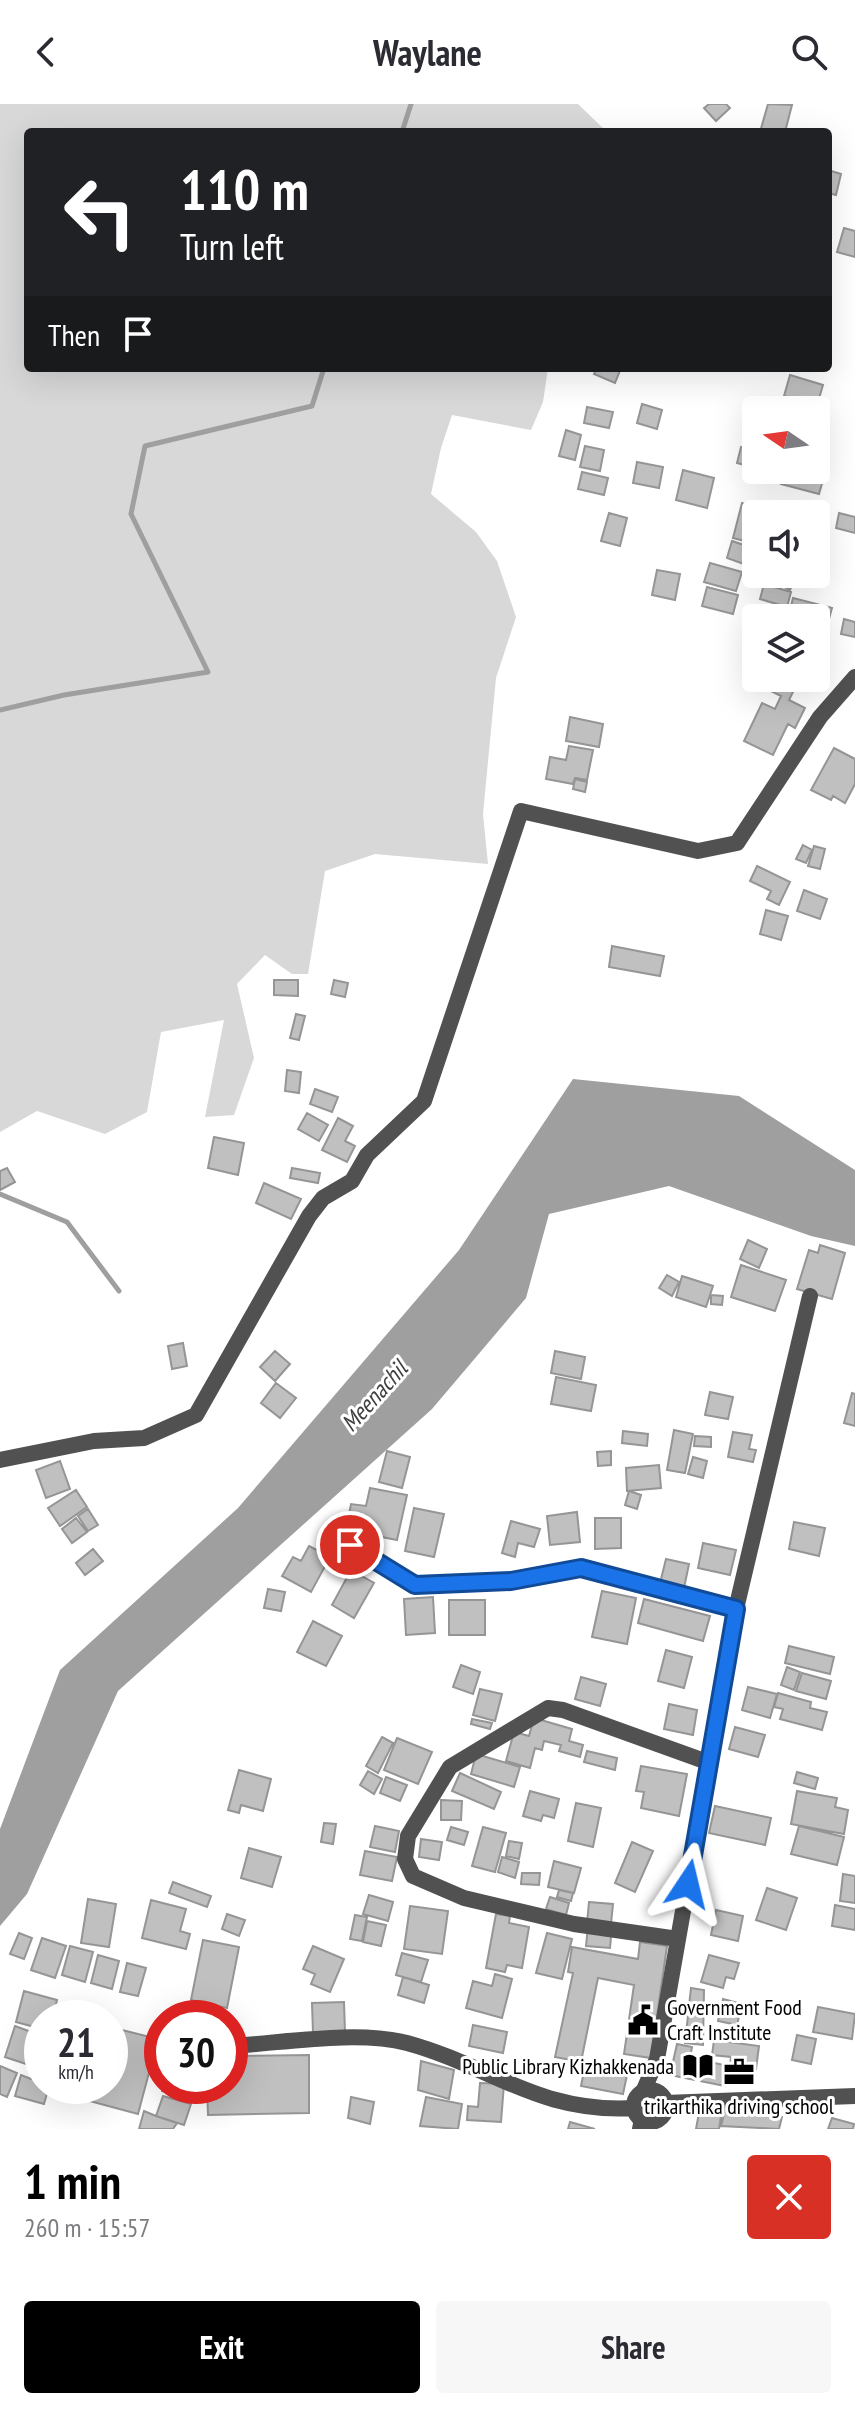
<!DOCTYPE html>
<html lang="en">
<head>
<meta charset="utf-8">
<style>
  :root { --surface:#fff; --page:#f7f7f7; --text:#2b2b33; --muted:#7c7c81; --accent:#000 }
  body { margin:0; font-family:"PT Sans Narrow",sans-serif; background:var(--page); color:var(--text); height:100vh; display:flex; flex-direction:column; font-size:30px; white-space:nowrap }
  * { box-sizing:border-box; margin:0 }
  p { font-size:26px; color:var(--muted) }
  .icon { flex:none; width:44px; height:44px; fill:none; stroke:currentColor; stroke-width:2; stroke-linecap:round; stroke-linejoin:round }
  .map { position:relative; height:2025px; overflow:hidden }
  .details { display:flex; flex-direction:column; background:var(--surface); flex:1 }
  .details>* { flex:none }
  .top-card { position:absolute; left:24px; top:24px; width:808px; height:244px; border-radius:8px; box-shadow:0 8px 32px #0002; background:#202124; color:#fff; overflow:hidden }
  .needle { width:52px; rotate:283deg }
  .controls { position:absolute; left:742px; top:292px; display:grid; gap:16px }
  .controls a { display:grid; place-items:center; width:88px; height:88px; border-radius:8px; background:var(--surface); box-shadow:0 8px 32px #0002; font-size:40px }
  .speed { position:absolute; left:24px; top:1896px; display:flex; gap:16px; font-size:40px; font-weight:700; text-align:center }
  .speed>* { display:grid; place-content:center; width:104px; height:104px; border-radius:50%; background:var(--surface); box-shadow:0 8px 32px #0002; line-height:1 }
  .speed small { font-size:20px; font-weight:400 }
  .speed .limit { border:12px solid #d22; background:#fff; color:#111 }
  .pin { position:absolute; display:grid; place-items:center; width:68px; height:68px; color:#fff; margin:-34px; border:4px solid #fff; border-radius:50%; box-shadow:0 2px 8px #0007 }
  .me { position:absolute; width:88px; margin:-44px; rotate:10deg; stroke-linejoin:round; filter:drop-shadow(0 0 6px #0008) }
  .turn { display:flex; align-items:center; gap:28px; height:168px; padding:0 24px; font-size:36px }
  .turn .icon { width:104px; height:104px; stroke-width:2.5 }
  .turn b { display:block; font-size:56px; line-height:68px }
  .then { display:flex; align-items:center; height:76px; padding:0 24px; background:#0003; gap:16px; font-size:30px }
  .round { display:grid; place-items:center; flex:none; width:84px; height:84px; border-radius:8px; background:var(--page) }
  .head { display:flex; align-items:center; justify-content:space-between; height:136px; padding:0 24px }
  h1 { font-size:48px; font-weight:800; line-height:60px; color:var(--accent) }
  .action { display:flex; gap:16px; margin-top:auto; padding:16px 24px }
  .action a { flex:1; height:92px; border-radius:8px; background:var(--accent); color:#fff; font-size:32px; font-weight:800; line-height:92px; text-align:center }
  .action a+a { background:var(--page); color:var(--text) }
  header { display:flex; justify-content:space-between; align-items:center; height:104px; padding:0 24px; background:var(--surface); font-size:36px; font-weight:800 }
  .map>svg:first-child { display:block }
  .green { fill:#d8d8d8 }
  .water { fill:#9f9f9f }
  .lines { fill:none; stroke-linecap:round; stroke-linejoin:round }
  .stream { stroke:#9f9f9f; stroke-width:5 }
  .building { fill:#c0c0c0; stroke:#959595; stroke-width:2 }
  .minor { stroke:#515151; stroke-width:16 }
  .tertiary { stroke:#515151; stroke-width:16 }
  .route-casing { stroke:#114b97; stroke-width:20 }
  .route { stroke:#1a73e8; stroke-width:14 }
  .labels { text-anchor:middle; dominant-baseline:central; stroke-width:6; stroke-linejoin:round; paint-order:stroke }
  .poi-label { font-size:22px; fill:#000; stroke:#fff; text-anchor:start }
  .water-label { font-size:24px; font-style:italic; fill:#404040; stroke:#fff }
</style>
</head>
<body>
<header><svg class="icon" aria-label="back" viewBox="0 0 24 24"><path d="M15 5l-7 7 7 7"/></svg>Waylane<svg class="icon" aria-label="search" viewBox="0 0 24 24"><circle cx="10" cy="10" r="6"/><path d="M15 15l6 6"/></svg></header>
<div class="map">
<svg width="855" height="2025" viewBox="0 0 855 2025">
  <rect width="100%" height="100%" fill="#fff"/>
  <!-- green -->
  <path class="green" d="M0 0H578L607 28H28V264H548L543 298 531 326 452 311 441 344 431 390 476 428 497 457 516 513 496 574 483 710 488 760 375 750 325 767 308 870H292L265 851 237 880 254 954 234 1011 205 1013 224 916 161 928 147 1008 105 1030 37 1007 0 1028Z"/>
  <!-- water -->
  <path class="water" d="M573 975 739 992 855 1066V1142L811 1132 669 1082 549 1110 526 1194 432 1305 118 1587 27 1790 0 1822V1725L60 1566 238 1404 459 1146Z"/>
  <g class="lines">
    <!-- stream -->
    <path class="stream" d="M402 28 411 0
      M0 606 64 591 208 568 131 410 145 342 312 302 324 264
      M0 1090 67 1118 119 1187"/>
  </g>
  <!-- building -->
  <path class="building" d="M709 0H726L730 4 716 17 704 4Z
    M768 0 792 1 785 28H760Z
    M828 66 841 70 836 91 828 89Z
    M844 124 855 127V153L837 148Z
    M597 264H621L615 279 594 270Z
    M790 271 823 281 817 301 784 292Z
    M642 300 662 306 657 325 637 319Z
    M587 303 613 308 609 324 584 319Z
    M566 326 581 331 575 356 559 352Z
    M585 342 604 346 600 367 580 363Z
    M741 343 756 348V364L737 359Z
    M637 358 663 363 659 384 633 379Z
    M683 366 714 374 707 404 676 396Z
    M785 366 823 376 819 390 781 380Z
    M582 368 608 374 604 391 578 385Z
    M794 398 813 408 811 410H788Z
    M742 399 761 404 756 410V440L733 434Z
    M609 409 627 414 620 442 601 437Z
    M839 409 855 413V429L836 424Z
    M732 437 756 445 755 464 727 454Z
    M710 459 742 468 736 487 704 478Z
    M657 466 680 470 675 496 652 491Z
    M768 470H789L796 473 790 486 766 474Z
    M764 480 791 488 787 503 760 495Z
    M707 483 738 491 733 510 702 502Z
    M793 494 832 504 825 529 816 527V514H788Z
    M844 515 855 518V533L841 530Z
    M773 578 793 588 789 596 805 604 795 624 788 620 773 651 744 637 762 599 775 605 781 592 769 586Z
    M570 613 603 620 599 643 566 637Z
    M569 642 593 646 587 676 575 674 573 680 546 675 550 653 566 656Z
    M834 644 855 655V680L845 699 833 692 831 696 811 686Z
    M575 675 587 678 585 688 573 685Z
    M803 741 812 746 806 759 796 755Z
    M814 742 825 745 820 765 808 762Z
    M757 762 790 778 779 801 767 795 771 787 750 777Z
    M804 786 827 795 820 815 797 807Z
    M766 806 788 812 781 836 760 830Z
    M612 842 664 852 660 872 609 863Z
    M274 876H298V892L274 891Z
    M334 876 348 879 345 893 331 890Z
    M296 910 305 912 299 936 290 934Z
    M287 966 301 968 299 989 285 987Z
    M315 985 338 993 332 1008 310 1000Z
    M307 1009 328 1021 319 1037 298 1025Z
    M338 1014 353 1022 345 1037 355 1042 347 1058 322 1046Z
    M214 1033 244 1039 238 1071 208 1064Z
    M7 1064 15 1078 0 1086V1067Z
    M292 1064 320 1069 318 1079 290 1074Z
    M264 1079 301 1095 291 1115 256 1099Z
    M748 1136 767 1145 759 1164 740 1155Z
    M820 1141 845 1149 832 1195 797 1185 809 1146 818 1149Z
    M741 1161 786 1176 775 1207 731 1193Z
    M667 1171 679 1178 672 1192 659 1184Z
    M682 1172 713 1182 706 1203 676 1193Z
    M711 1191 723 1192 722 1201 711 1200Z
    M183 1239 187 1262 172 1265 168 1242Z
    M275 1247 290 1260 275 1277 260 1263Z
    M555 1247 585 1253 581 1275 551 1269Z
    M556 1273 596 1281 591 1307 551 1300Z
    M276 1279 296 1294 280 1314 261 1299Z
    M710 1288 733 1293 728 1315 705 1311Z
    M852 1289 855 1290V1322L844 1319Z
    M674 1326 693 1330 685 1369 667 1366Z
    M623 1327 648 1330 647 1342 622 1339Z
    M733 1328 752 1331 749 1345 756 1346 753 1358 728 1353Z
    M695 1332 711 1333V1343L694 1342Z
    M387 1347 410 1353 402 1384 379 1378Z
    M611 1347V1361L598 1362 597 1348Z
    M693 1353 707 1357 703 1374 688 1370Z
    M60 1357 70 1385 46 1394 36 1366Z
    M659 1361 661 1384 627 1387 626 1364Z
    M370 1384 407 1391 397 1436 346 1426 351 1400 366 1402Z
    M76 1386 87 1403 60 1422 48 1404Z
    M629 1387 641 1391 637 1405 625 1401Z
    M414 1404 444 1410 434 1453 405 1447Z
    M88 1405 98 1421 88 1427 78 1412Z
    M577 1408 580 1438 550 1441 547 1412Z
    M76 1414 87 1428 72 1439 62 1425Z
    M595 1414H621V1444L595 1445Z
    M511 1417 540 1425 534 1443 518 1439 515 1453 502 1449Z
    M794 1418 825 1424 819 1452 789 1445Z
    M703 1439 736 1446 730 1471 698 1464Z
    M309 1442 330 1453 311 1488 282 1472 293 1453 301 1457Z
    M93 1445 103 1457 85 1471 76 1459Z
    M666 1455 689 1460 684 1484 660 1479Z
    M351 1466 374 1479 354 1514 332 1501Z
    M268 1485 285 1488 281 1507 264 1504Z
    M602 1487 636 1494 627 1540 592 1533Z
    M433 1493 435 1529 406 1531 404 1495Z
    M644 1495 710 1512 703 1537 638 1519Z
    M449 1496H485V1531H449Z
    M313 1517 342 1532 326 1562 297 1548Z
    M789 1542 834 1553 830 1570 785 1559Z
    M666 1546 692 1553 684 1584 658 1577Z
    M461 1561 480 1568 473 1590 453 1583Z
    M787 1563 800 1568 794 1586 781 1581Z
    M802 1569 831 1577 826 1595 796 1587Z
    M581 1573 606 1580 600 1602 575 1595Z
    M748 1583 777 1590 770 1614 742 1606Z
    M480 1585 502 1590 495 1617 473 1611Z
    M778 1589 811 1598 810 1604 827 1608 822 1626 780 1615 783 1605 774 1603Z
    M669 1600 697 1606 693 1631 664 1625Z
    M534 1614 572 1625 569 1637 583 1641 580 1653 559 1647 561 1641 544 1637 542 1646 535 1644 530 1664 506 1657 514 1628 529 1632Z
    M472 1615 492 1619 490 1625 471 1620Z
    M735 1623 765 1631 758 1653 729 1645Z
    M382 1633 393 1639 378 1669 366 1662Z
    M397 1634 432 1648 418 1680 384 1666Z
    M587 1647 617 1654 615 1666 584 1658Z
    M476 1650 520 1663 514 1683 471 1670Z
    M641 1662 687 1670 679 1712 641 1704 644 1688 636 1687Z
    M239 1666 271 1675 263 1707 241 1701 239 1709 228 1706Z
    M368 1667 382 1675 374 1690 360 1681Z
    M797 1668 818 1674 815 1685 794 1679Z
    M460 1669 501 1688 494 1705 452 1687Z
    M386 1673 407 1681 400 1697 380 1689Z
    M530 1687 559 1695 554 1714 543 1711 541 1717 523 1712Z
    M797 1687 837 1694 835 1703 848 1706 844 1730 791 1720Z
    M441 1696 462 1697 461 1716H441Z
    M576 1699 601 1704 593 1743 568 1737Z
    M715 1702 771 1714 765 1741 709 1729Z
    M324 1719 336 1720 333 1740 321 1738Z
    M375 1722 399 1727 395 1748 370 1743Z
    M799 1722 844 1733 837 1761 791 1750Z
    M451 1723 468 1728 464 1741 447 1736Z
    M483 1723 506 1729 495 1768 472 1762Z
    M421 1735 442 1738 439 1756 419 1753Z
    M509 1737 522 1739 519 1755 506 1752Z
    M632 1738 653 1747 635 1788 615 1779Z
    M249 1744 281 1753 272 1783 241 1774Z
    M365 1747 397 1753 392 1777 360 1771Z
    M502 1753 519 1758 515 1774 498 1768Z
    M554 1757 581 1764 574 1789 548 1783Z
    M522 1769H540L539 1781 521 1780Z
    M843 1770 855 1772V1799L840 1797Z
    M173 1778 211 1792 207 1803 169 1789Z
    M767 1784 797 1794 786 1826 756 1816Z
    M559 1786 573 1789 571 1797 557 1793Z
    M369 1791 393 1798 388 1817 363 1810Z
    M550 1793 569 1799 566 1811 546 1805Z
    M88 1795 116 1800 109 1843 81 1839Z
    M151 1796 186 1805 180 1827 190 1830 186 1845 142 1834Z
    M589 1798 613 1800 611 1820 587 1819Z
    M835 1801 855 1805V1826L832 1822Z
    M410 1802 448 1807 442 1850 404 1845Z
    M716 1806 743 1812 738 1837 711 1831Z
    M227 1810 245 1816 239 1832 222 1825Z
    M496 1810 510 1812 509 1819 529 1823 522 1864 507 1861 505 1868 486 1864Z
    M355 1811 367 1813 362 1837 350 1835Z
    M367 1817 386 1821 381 1842 363 1838Z
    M588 1822 612 1823 610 1844 586 1842Z
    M19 1829 32 1834 24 1855 10 1850Z
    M547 1829 572 1835 562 1875 536 1869Z
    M42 1834 66 1842 55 1874 31 1866Z
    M203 1836 239 1843 227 1904 191 1896Z
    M640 1838 667 1842 651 1954 624 1950 634 1881 598 1874 581 1958 555 1953 573 1869 568 1868 572 1843 638 1855Z
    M70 1842 93 1848 85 1878 62 1871Z
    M313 1842 344 1855 330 1888 311 1880 315 1870 303 1865Z
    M402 1849 428 1856 421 1878 396 1871Z
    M98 1851 119 1857 112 1885 91 1879Z
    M709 1851 739 1859 734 1875 726 1873 723 1884 701 1878Z
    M127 1859 146 1864 138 1892 120 1888Z
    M495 1870 512 1875 502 1914 466 1904 473 1877 492 1882Z
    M403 1873 429 1881 424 1899 398 1891Z
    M691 1884 704 1886 703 1941 685 1939Z
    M24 1887 57 1896 53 1914H42V1925L16 1918Z
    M723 1895 742 1900 737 1921 718 1917Z
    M344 1898 345 1928 313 1929 312 1899Z
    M818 1903 855 1910 852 1935 813 1928Z
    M110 1918 119 1921 118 1925 158 1935 138 2010 60 1989 62 1982H110Z
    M473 1921 507 1928 503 1949 469 1942Z
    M15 1922 42 1932 38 1964 5 1953Z
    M797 1931 816 1935 811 1960 792 1956Z
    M714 1936 759 1942 756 1965 730 1961 731 1953 712 1951Z
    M677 1940 692 1943 690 1954 729 1962 725 1982 670 1971Z
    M309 1951V2009L208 2011 207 1982H230L234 1952Z
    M421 1957 454 1966 449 1995 418 1986Z
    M0 1962 17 1969 7 1993 0 1990Z
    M585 1962 627 1971 623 1990 581 1982Z
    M21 1971 49 1982 44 2000 15 1992Z
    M480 1979 504 1980 501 2018 467 2016 468 2002 478 2003Z
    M163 1982H187L184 1993 162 1987Z
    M163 1992 191 2000 184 2021 156 2012Z
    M351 1993 374 1998 370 2020 348 2014Z
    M426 1993 462 2000 458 2025 420 2022Z
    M727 1998 782 2013 779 2025 721 2022Z
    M700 2003 722 2007 719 2025H696Z
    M144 2007 156 2012 177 2019 173 2025H139Z
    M832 2014 854 2020 853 2025H828Z
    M570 2018 595 2025H568Z"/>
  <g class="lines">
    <!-- minor -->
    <path class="minor" d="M0 1356 94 1337 144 1334 196 1311 309 1112 323 1094 352 1077 367 1051 424 997 521 707 698 747 737 739 820 613 855 573
      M329 1428 415 1481 511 1477 581 1464 736 1505
      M678 1835 574 1820 464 1794 413 1772 405 1755 408 1732 450 1663 548 1604 563 1606 710 1659
      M230 1942C283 1939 356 1926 407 1939 491 1962 539 2010 635 2004
      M643 1988 657 1955 736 1505 810 1192
      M640 2025 642 2015"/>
    <!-- tertiary -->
    <path class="tertiary" d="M634 2002a16 16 0 1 1 32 0a16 16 0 1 1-32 0Z
      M665 1999 855 1992"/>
  </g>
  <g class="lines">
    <!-- route casing -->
    <g class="route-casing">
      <path id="route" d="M350 1441 415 1481 511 1477 581 1464 736 1505 688 1780"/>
    </g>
    <!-- route -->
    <use href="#route" class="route"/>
  </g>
  <!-- icons -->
  <defs>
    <g id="civic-bare" transform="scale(2.4)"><path d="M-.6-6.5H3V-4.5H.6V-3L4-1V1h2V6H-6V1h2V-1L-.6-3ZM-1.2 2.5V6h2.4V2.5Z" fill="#000" stroke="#fff" stroke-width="2.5" paint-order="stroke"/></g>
    <g id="library-bare" transform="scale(2.4)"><path d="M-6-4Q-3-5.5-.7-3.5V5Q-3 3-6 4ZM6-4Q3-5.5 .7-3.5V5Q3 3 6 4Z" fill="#000" stroke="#fff" stroke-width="2.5" paint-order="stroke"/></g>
    <g id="office-bare" transform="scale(2.4)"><path d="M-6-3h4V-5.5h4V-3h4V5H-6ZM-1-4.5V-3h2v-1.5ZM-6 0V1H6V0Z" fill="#000" stroke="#fff" stroke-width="2.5" paint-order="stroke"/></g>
  </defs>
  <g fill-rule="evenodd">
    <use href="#civic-bare" x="643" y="1916"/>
    <use href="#library-bare" x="698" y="1962"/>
    <use href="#office-bare" x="739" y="1968"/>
  </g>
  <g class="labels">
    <!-- poi labels -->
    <g class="poi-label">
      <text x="667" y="1903">Government Food<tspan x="667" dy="25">Craft Institute</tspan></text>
      <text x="674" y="1962" text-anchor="end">Public Library Kizhakkenada</text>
      <text x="739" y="2002" text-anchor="middle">trikarthika driving school</text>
    </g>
    <!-- water labels -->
    <g class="water-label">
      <text transform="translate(374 1292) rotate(-48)">Meenachil</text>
    </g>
  </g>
</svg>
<div class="controls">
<a><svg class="needle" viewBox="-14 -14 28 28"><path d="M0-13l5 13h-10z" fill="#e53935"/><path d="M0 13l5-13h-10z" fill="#7c7c81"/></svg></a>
<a><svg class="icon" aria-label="sound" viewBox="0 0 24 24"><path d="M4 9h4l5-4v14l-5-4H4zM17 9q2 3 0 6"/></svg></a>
<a><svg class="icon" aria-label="layers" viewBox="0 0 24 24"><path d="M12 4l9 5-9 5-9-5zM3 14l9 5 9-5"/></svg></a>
</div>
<div class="speed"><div>21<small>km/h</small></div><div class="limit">30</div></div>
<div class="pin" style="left:350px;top:1441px;background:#d93025"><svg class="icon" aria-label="arrive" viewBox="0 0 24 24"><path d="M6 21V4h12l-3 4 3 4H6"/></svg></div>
<svg class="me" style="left:688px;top:1780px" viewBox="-20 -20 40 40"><path d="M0-17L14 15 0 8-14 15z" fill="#1a73e8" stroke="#fff" stroke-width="4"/></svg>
<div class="top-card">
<div class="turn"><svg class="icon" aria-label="left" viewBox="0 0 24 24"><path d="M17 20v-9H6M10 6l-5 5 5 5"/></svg><div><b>110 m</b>Turn left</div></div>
<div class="then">Then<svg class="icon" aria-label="arrive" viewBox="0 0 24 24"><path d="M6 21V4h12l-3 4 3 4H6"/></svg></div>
</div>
</div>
<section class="details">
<div class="head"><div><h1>1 min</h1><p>260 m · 15:57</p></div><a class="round" style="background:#d93025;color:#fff"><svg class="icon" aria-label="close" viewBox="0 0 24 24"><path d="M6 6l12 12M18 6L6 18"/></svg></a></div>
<div class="action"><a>Exit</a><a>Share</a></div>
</section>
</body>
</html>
